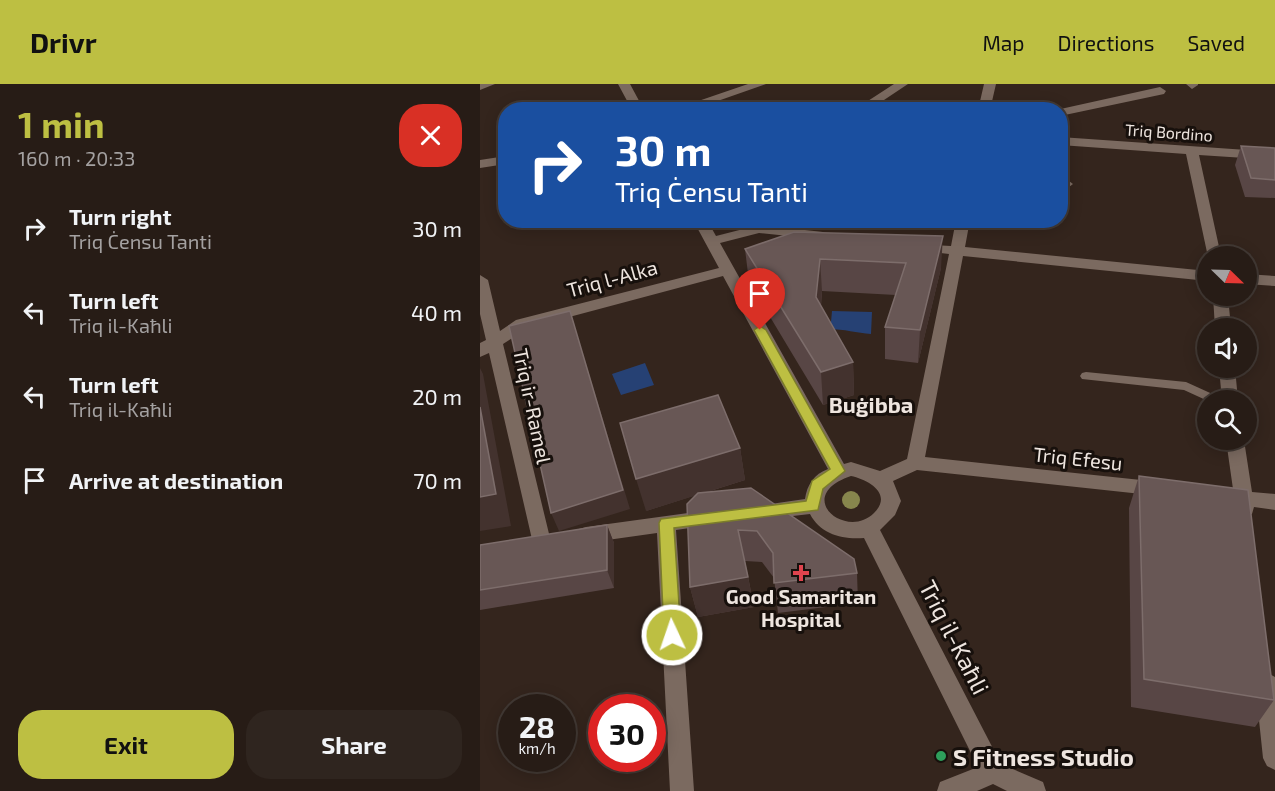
<!DOCTYPE html>
<html lang="en">
<head>
<meta charset="utf-8">
<style>
  :root { --surface:#271c16; --page:#2f251f; --text:#f1f3f6; --muted:#a4a1a1; --line:#433a35; --accent:#bdbf42 }
  body { margin:0; font-family:"Exo 2",sans-serif; background:var(--page); color:var(--text); height:100vh; display:flex; flex-direction:column; font-size:22px; white-space:nowrap }
  * { box-sizing:border-box; margin:0 }
  p { font-size:20px; color:var(--muted) }
  .icon { flex:none; width:33px; height:33px; fill:none; stroke:currentColor; stroke-width:2; stroke-linecap:round; stroke-linejoin:round }
  .map { position:relative; flex:1; overflow:hidden }
  .panel { display:flex; flex-direction:column; background:var(--surface); width:480px }
  .panel>* { flex:none }
  .top-card { position:absolute; left:18px; top:18px; width:570px; height:126px; border-radius:24px; box-shadow:0 3px 15px #0003,0 0 0 2px var(--line); background:#1a4fa0; color:#fff; overflow:hidden }
  .needle { width:39px; rotate:113deg }
  .fabs { position:absolute; left:717px; top:162px; display:grid; gap:12px }
  .fabs a { display:grid; place-items:center; width:60px; height:60px; border-radius:50%; background:var(--surface); box-shadow:0 3px 15px #0003,0 0 0 2px var(--line); font-size:30px }
  .speed { position:absolute; left:18px; top:610px; display:flex; gap:12px; font-size:30px; font-weight:700; text-align:center }
  .speed>* { display:grid; place-content:center; width:78px; height:78px; border-radius:50%; background:var(--surface); box-shadow:0 3px 15px #0003,0 0 0 2px var(--line); line-height:1 }
  .speed small { font-size:15px; font-weight:400 }
  .speed .limit { border:9px solid #d22; background:#fff; color:#111 }
  .pin { position:absolute; display:grid; place-items:center; width:51px; height:51px; color:#fff; margin:-62px -26px; border-radius:50% 50% 50% 0; rotate:-45deg; box-shadow:0 0 6px #0007 }
  .pin .icon { rotate:45deg }
  .me { position:absolute; width:66px; margin:-33px; rotate:357deg; stroke-linejoin:round; filter:drop-shadow(0 0 4px #0008) }
  .turn { display:flex; align-items:center; gap:21px; height:126px; padding:0 18px; font-size:27px }
  .turn .icon { width:78px; height:78px; stroke-width:2.5 }
  .turn b { display:block; font-size:42px; line-height:51px }
  .round { display:grid; place-items:center; flex:none; width:63px; height:63px; border-radius:24px; background:var(--page) }
  .summary { display:flex; align-items:center; justify-content:space-between; height:102px; padding:0 18px }
  h1 { font-size:36px; font-weight:700; line-height:45px; color:var(--accent) }
  .primary-button { display:flex; gap:12px; margin-top:auto; padding:12px 18px }
  .primary-button a { flex:1; height:69px; border-radius:24px; background:var(--accent); color:#111; font-size:24px; font-weight:700; line-height:69px; text-align:center }
  .primary-button a+a { background:var(--page); color:var(--text) }
  ul { padding:0; list-style:none }
  li { display:flex; align-items:center; gap:18px; height:84px; padding:0 18px }
  li div { flex:1 }
  li b { display:block; font-size:22px }
  li em { font-style:normal }
  header { display:flex; align-items:center; gap:36px; box-sizing:border-box; height:84px; padding:0 30px; background:var(--accent); color:#111 }
  header strong { font-size:28px }
  nav { display:flex; gap:33px; margin-inline-start:auto; font-size:21px }
  main { display:flex; flex:1; min-height:0 }
  .map>svg:first-child { display:block }
  .water { fill:#264174 }
  .lines { fill:none; stroke-linecap:round; stroke-linejoin:round }
  .service { fill:#7b6a60; fill-rule:evenodd }
  .minor { fill:#7b6a60; fill-rule:evenodd }
  .tree { fill:#87864d }
  .wall { fill:#584645 }
  .shaded-wall { fill:#43322e }
  .building { fill:#685755; stroke:#7d6d6b; stroke-width:1.5 }
  .route { fill:#bdbf42; stroke:#7b7c2b; stroke-width:1.5 }
  .health-dot { fill:#e0444e; stroke:#17100c; stroke-width:2 }
  .leisure-dot { fill:#2e9e5b; stroke:#17100c; stroke-width:2 }
  .labels { text-anchor:middle; dominant-baseline:central; stroke-width:6; stroke-linejoin:round; paint-order:stroke }
  .far-street-label { font-size:16px; fill:#eee5df; stroke:#17100c }
  .street-label { font-size:20px; fill:#eee5df; stroke:#17100c }
  .poi-label { font-size:20px; font-weight:bold; fill:#eee5df; stroke:#17100c }
  .quarter-label { font-size:22px; font-weight:bold; fill:#eee5df; stroke:#17100c }
  .near-street-label { font-size:24px; fill:#eee5df; stroke:#17100c }
  .near-poi-label { font-size:24px; font-weight:bold; fill:#eee5df; stroke:#17100c; text-anchor:start }
</style>
</head>
<body>
<header>
<strong>Drivr</strong>
<nav><a>Map</a><a>Directions</a><a>Saved</a></nav>
</header>
<main>
<section class="panel">
<div class="summary"><div><h1>1 min</h1><p>160 m · 20:33</p></div><a class="round" style="background:#d93025;color:#fff"><svg class="icon" aria-label="close" viewBox="0 0 24 24"><path d="M6 6l12 12M18 6L6 18"/></svg></a></div>
<ul>
<li><svg class="icon" aria-label="right" viewBox="0 0 24 24"><path d="M7 20v-9h11M14 6l5 5-5 5"/></svg><div><b>Turn right</b><p>Triq Ċensu Tanti</p></div><em>30 m</em></li>
<li><svg class="icon" aria-label="left" viewBox="0 0 24 24"><path d="M17 20v-9H6M10 6l-5 5 5 5"/></svg><div><b>Turn left</b><p>Triq il-Kaħli</p></div><em>40 m</em></li>
<li><svg class="icon" aria-label="left" viewBox="0 0 24 24"><path d="M17 20v-9H6M10 6l-5 5 5 5"/></svg><div><b>Turn left</b><p>Triq il-Kaħli</p></div><em>20 m</em></li>
<li><svg class="icon" aria-label="arrive" viewBox="0 0 24 24"><path d="M6 21V4h12l-3 4 3 4H6"/></svg><div><b>Arrive at destination</b></div><em>70 m</em></li>
</ul>
<div class="primary-button"><a>Exit</a><a>Share</a></div>
</section>
<div class="map">
<svg width="795" height="707" viewBox="0 0 795 707">
  <rect width="100%" height="100%" fill="#34251d"/>
  <!-- water -->
  <path class="water" d="M352 227 392 228 391 250C377 249 364 245 349 245L347 240 351 238Z
    M165 279 174 301 141 311 132 290Z"/>
  <g class="lines">
    <!-- service -->
    <path class="service" d="M580 97H589L593 100 589 103H580Z
      M606 288 706 298 739 313 741 316 728 317 704 306 602 295 600 292 602 289Z"/>
    <!-- minor -->
    <path class="minor" d="M0 0H15L0 6Z
      M138 0H150L164 26H152Z
      M268 0H286L212 26H192Z
      M414 0H428L389 26H374Z
      M504 0H516L510 26H498Z
      M706 0H718V1L712 5Z
      M680 3 686 7 684 10 580 32V26H576Z
      M580 53 795 68V76L719 71 741 172 728 173 706 70 580 61Z
      M26 72V80L0 84V76Z
      M213 136H227L236 152 279 141 343 148 345 151 338 155 279 149 240 159 364 380 371 378 400 387 427 375 469 170 435 166 433 163 435 160 471 162 476 136H490L485 163 728 187V197L483 172 445 373 680 398 687 400 689 405 687 410 680 412 437 386 413 397 421 417 415 431 400 446 521 680 563 698 566 707H527L513 700 497 707H457L460 698 498 683 384 454C363 456 340 450 330 430L278 436 271 433 268 428 271 423 325 415C327 401 334 390 348 385L243 192 48 244 23 260 71 458 68 464 61 466 54 464 9 269 0 273V259L6 256 0 230V191L8 196 20 247 36 236 239 184ZM371 392C389 396 413 410 394 429 366 457 312 412 371 392Z
      M766 190 795 192V202L766 200Z
      M733 212H748L751 244H735Z
      M739 284H755L758 316H742Z
      M746 356H764L772 408 795 410V426L774 423 772 430 765 433 758 430 755 421 739 417 736 412 739 407 753 405Z
      M230 426 237 428 240 434 237 440 196 446 214 707H190L177 449 106 459 99 457 96 451 99 445 106 443Z
      M786 588 795 593V686L787 682 783 674 775 598 778 591Z"/>
  </g>
  <!-- trees -->
  <circle class="tree" cx="371" cy="416" r="9"/>
  <!-- wall -->
  <path class="wall" d="M761 62 795 64V114L765 113 755 81Z
    M314 148 461 184 438 279 405 275V243L416 211 342 207 341 222 373 278 374 311 343 321 269 198 265 165Z
    M260 364 265 396 224 409 377 489 378 519 298 529 294 494 282 478 265 477 274 523 218 533 210 503 216 411 166 427Z
    M659 392 794 616 775 643 651 623 649 424Z
    M127 441 134 459V504L0 526V461Z"/>
  <!-- shaded-wall -->
  <path class="shaded-wall" d="M463 152 461 184 438 279 440 246Z
    M340 175 342 207 338 246 336 213Z
    M90 227 150 425 79 447 71 429Z
    M373 278 374 311 343 321 341 288Z
    M0 284 3 290 31 442 0 447Z
    M260 364 265 396 166 427 156 395Z
    M127 441 134 459V504L127 486Z
    M268 493 274 523 218 533 210 503Z"/>
  <!-- building -->
  <path class="building" d="M761 62 795 64V96L771 94Z
    M314 148 463 152 440 246 405 243 426 179 340 175 336 213 373 278 341 288 265 165Z
    M90 227 143 406 71 429 29 242Z
    M238 311 260 364 156 395 140 339Z
    M0 323 16 410 0 413Z
    M659 392 768 406 794 616 664 595Z
    M271 404 374 475 377 489 294 499 293 469 277 447 258 446 268 493 210 503 207 420 218 409Z
    M127 441V486L0 506V461Z"/>
  <!-- route -->
  <path class="route" d="M280 242 286 246 365 387 343 405 338 426 194 444 201 551 198 556 192 558 187 556 184 551 179 439 181 435 326 417 332 397 350 385 274 246Z"/>
  <!-- markers -->
  <path class="health-dot" d="M318 480h6v6h6v6h-6v6h-6v-6h-6v-6h6z"/>
  <circle class="leisure-dot" cx="461" cy="672" r="6"/>
  <g class="labels">
    <!-- far-street labels -->
    <g class="far-street-label">
      <text transform="translate(689 48) rotate(4)">Triq Bordino</text>
    </g>
    <!-- street labels -->
    <g class="street-label">
      <text transform="translate(132 194) rotate(-15)">Triq l-Alka</text>
      <text transform="translate(53 322) rotate(78)">Triq ir-Ramel</text>
      <text transform="translate(598 374) rotate(6)">Triq Efesu</text>
    </g>
    <!-- poi labels -->
    <g class="poi-label">
      <text x="321" y="512">Good Samaritan<tspan x="321" dy="23">Hospital</tspan></text>
    </g>
    <!-- quarter labels -->
    <g class="quarter-label">
      <text x="391" y="320">Buġibba</text>
    </g>
    <!-- near-street labels -->
    <g class="near-street-label">
      <text transform="translate(475 553) rotate(63)">Triq il-Kaħli</text>
    </g>
    <!-- near-poi labels -->
    <g class="near-poi-label">
      <text x="473" y="672">S Fitness Studio</text>
    </g>
  </g>
</svg>
<div class="fabs">
<a><svg class="needle" viewBox="-14 -14 28 28"><path d="M0-13l5 13h-10z" fill="#e53935"/><path d="M0 13l5-13h-10z" fill="#a4a1a1"/></svg></a>
<a><svg class="icon" aria-label="sound" viewBox="0 0 24 24"><path d="M4 9h4l5-4v14l-5-4H4zM17 9q2 3 0 6"/></svg></a>
<a><svg class="icon" aria-label="search" viewBox="0 0 24 24"><circle cx="10" cy="10" r="6"/><path d="M15 15l6 6"/></svg></a>
</div>
<div class="speed"><div>28<small>km/h</small></div><div class="limit">30</div></div>
<div class="pin" style="left:280px;top:246px;background:#d93025"><svg class="icon" aria-label="arrive" viewBox="0 0 24 24"><path d="M6 21V4h12l-3 4 3 4H6"/></svg></div>
<svg class="me" style="left:192px;top:551px" viewBox="-20 -20 40 40"><circle r="17" fill="#bdbf42" stroke="#fff" stroke-width="3"/><path d="M0-11L8 9 0 5-8 9z" fill="#fff"/></svg>
<div class="top-card">
<div class="turn"><svg class="icon" aria-label="right" viewBox="0 0 24 24"><path d="M7 20v-9h11M14 6l5 5-5 5"/></svg><div><b>30 m</b>Triq Ċensu Tanti</div></div>
</div>
</div>
</main>
</body>
</html>
